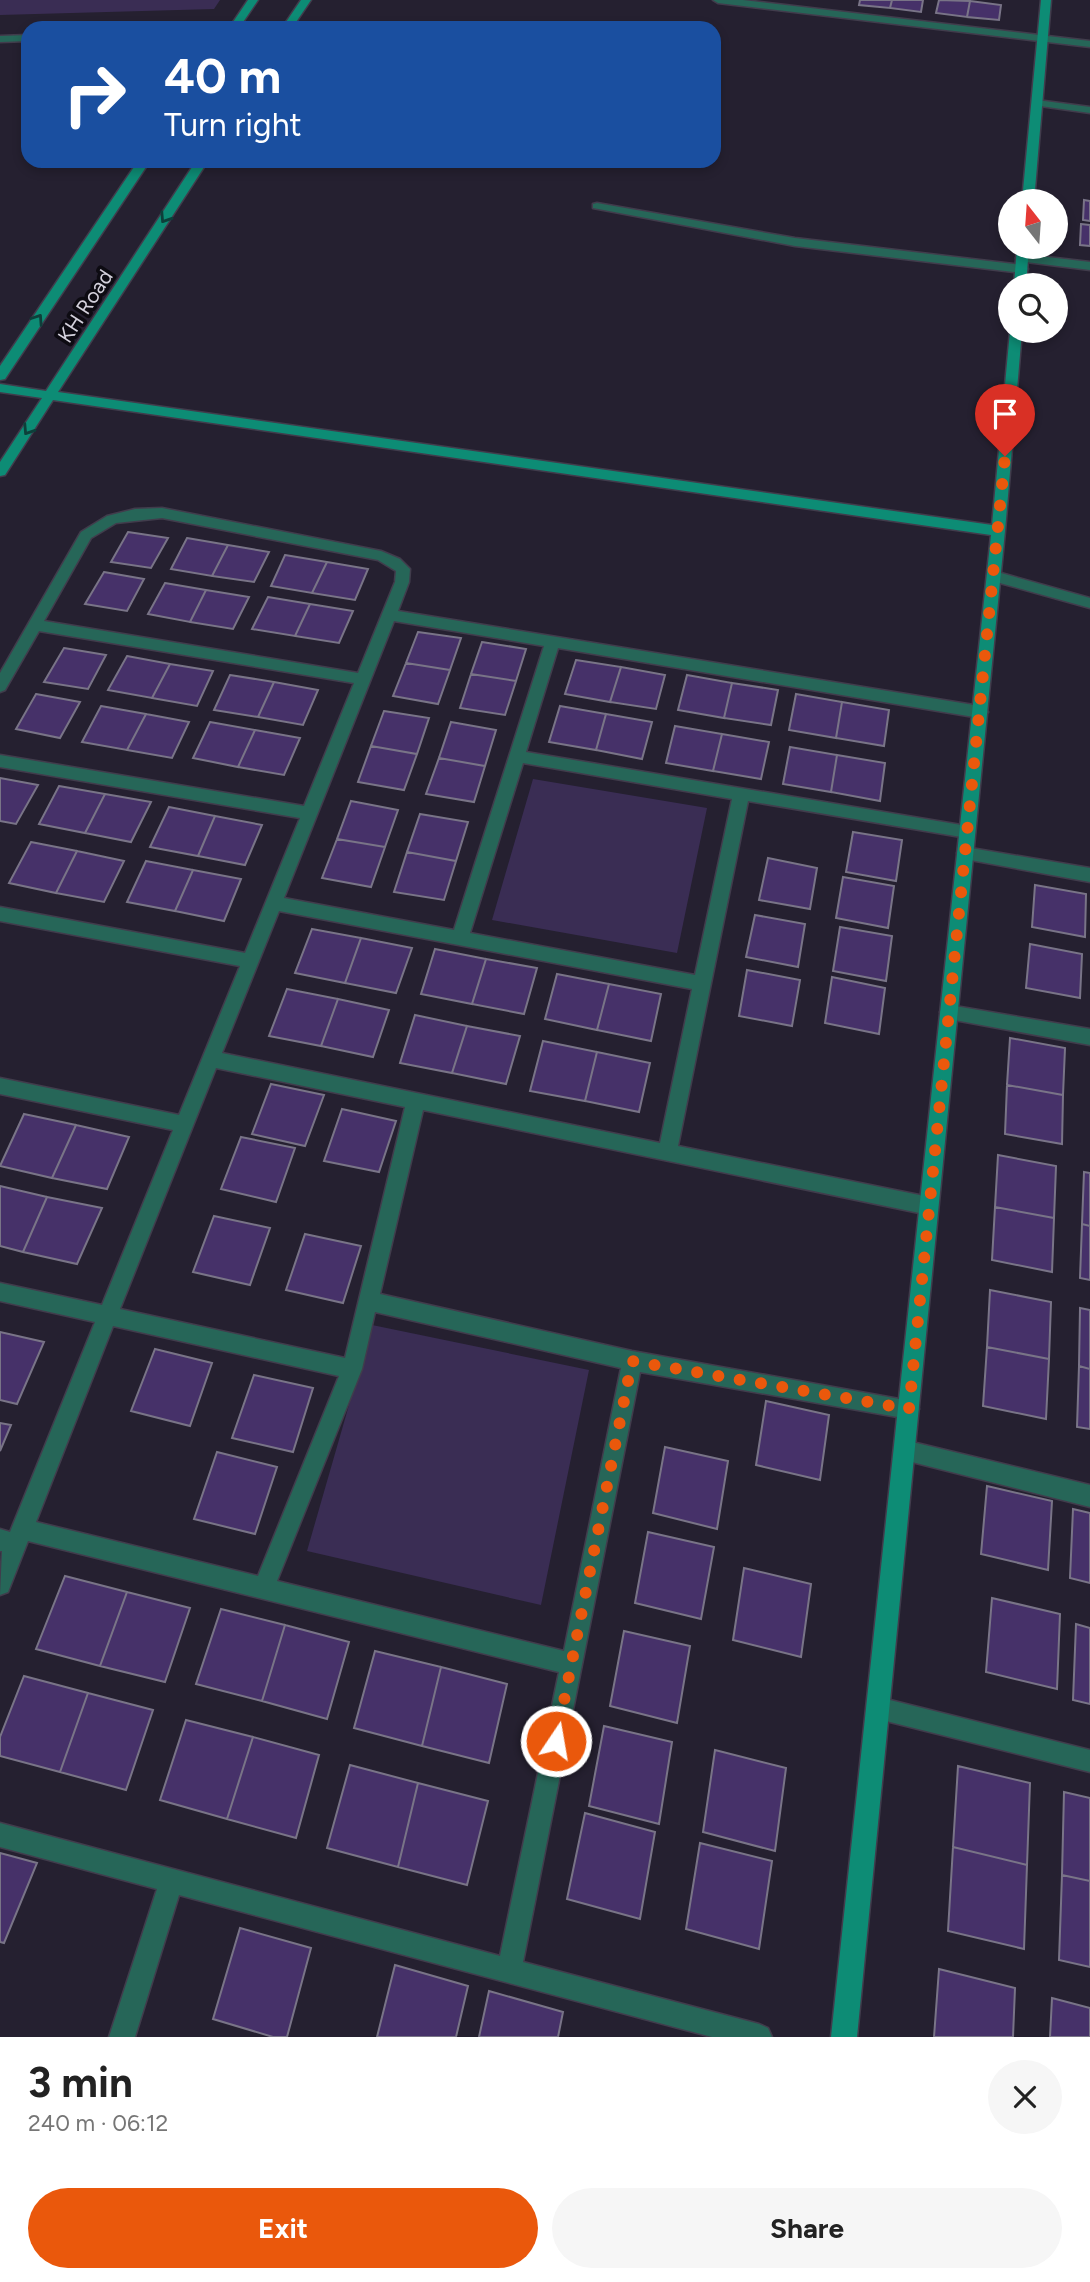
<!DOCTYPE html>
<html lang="en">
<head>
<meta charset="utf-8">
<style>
  :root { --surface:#fff; --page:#f6f6f6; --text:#222; --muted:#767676; --accent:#ea580c }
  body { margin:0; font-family:Figtree,sans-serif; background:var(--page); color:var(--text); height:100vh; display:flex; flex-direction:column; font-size:26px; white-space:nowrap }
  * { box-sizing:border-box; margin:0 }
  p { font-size:23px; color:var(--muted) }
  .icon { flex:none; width:38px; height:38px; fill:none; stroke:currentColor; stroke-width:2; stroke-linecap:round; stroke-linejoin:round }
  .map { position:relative; height:2037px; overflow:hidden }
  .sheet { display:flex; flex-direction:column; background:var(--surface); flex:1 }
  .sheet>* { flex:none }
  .hud { position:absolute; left:21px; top:21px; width:700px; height:147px; border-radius:21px; box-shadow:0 4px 10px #0003; background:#1a4fa0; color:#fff; overflow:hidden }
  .needle { width:46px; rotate:343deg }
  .fabs { position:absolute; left:998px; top:189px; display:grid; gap:14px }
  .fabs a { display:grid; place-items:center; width:70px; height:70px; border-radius:50%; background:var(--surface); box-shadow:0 4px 10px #0003; font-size:35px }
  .pin { position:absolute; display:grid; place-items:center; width:60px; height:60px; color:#fff; margin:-72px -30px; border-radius:50% 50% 50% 0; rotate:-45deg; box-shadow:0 0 7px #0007 }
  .pin .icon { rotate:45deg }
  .me { position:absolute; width:77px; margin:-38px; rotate:12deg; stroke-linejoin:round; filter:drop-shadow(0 0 5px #0008) }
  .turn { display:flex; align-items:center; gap:24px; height:147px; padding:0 28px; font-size:32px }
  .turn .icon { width:91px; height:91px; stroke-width:2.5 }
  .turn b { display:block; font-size:49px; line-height:60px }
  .round { display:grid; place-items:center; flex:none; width:74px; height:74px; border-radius:37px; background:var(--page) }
  .headline { display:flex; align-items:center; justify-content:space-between; height:119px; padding:0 28px }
  h1 { font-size:42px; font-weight:700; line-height:52px }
  .action { display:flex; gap:14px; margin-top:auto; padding:14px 28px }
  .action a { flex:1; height:80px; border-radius:42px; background:var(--accent); color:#fff; font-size:28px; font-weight:700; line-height:80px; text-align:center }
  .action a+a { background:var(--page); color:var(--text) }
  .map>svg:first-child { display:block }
  .green { fill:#3a2d54 }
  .building { fill:#463169; stroke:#797487; stroke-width:2 }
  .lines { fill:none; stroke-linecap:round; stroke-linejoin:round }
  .street-casing { stroke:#413c4c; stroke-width:3 }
  .secondary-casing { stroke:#413c4c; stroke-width:3 }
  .street { fill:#266658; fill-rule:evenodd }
  .secondary { fill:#0d8c75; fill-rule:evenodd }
  .oneway { stroke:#0d3f3a }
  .route { stroke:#ea580c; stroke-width:12; stroke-dasharray:0 21.6 }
  .labels { text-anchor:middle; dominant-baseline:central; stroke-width:7; stroke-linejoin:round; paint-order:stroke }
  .far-street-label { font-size:21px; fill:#d4d1dc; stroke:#0d0b12 }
</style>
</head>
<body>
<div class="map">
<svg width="1090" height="2037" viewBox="0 0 1090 2037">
  <rect width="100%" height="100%" fill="#252030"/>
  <!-- green -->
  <path class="green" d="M0 0H220L214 9 0 15Z
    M533 779 707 808 677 953 492 920Z
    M372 1325 589 1370 541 1605 307 1551Z"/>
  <!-- building -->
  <path class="building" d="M860 0H892L890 8 859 5Z
    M892 0H923L921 12 890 8Z
    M939 0 970 1 967 17 936 13Z
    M970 1 1001 5 999 20 967 17Z
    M1084 200 1090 201V221L1083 220Z
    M1081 224 1090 225V246L1080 245Z
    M128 532 168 538 151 568 111 562Z
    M187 538 228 545 212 576 171 569Z
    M228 545 269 552 254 582 212 576Z
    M285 555 327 562 312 593 271 586Z
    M327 562 368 569 355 600 312 593Z
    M104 572 144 579 127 611 85 604Z
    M165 583 206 590 190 622 148 614Z
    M206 590 249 597 233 629 190 622Z
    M268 597 310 604 295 636 252 629Z
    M310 604 353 611 339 643 295 636Z
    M418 632 461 638 450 670 406 663Z
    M482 642 526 649 516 681 471 674Z
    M64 648 106 655 88 689 44 682Z
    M127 656 170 664 152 698 108 690Z
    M576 660 621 667 610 702 565 694Z
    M406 663 450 670 438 704 393 696Z
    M170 664 213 671 197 706 152 698Z
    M621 667 665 675 656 709 610 702Z
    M471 674 516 681 505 715 460 708Z
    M230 675 274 682 258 717 214 710Z
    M687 675 732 683 724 718 678 710Z
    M274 682 318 690 303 725 258 717Z
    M732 683 778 690 771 725 724 718Z
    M36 694 80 702 60 738 16 729Z
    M796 694 842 702 836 738 789 730Z
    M842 702 889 710 884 746 836 738Z
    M101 706 146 714 127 750 82 742Z
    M560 706 606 714 596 750 549 742Z
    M384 711 429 718 417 754 371 746Z
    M146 714 189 722 172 758 127 750Z
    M606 714 652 722 642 759 596 750Z
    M210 722 255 730 238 767 193 758Z
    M451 722 496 730 485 766 439 758Z
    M675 726 722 734 713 771 666 763Z
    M255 730 300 738 284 775 238 767Z
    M722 734 769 742 761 779 713 771Z
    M371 746 417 754 404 790 358 782Z
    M790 747 837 755 831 792 783 784Z
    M837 755 885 763 880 801 831 792Z
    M439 758 485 766 474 802 426 794Z
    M0 778 38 785 16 824 0 821Z
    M59 786 105 794 85 833 39 824Z
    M105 794 151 802 131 842 85 833Z
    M351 801 398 810 385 847 337 839Z
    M169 807 215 816 198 856 150 847Z
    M420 814 468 822 456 861 407 852Z
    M215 816 262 825 245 865 198 856Z
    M853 832 902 840 896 881 846 872Z
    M337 839 385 847 371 887 322 878Z
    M31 842 77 851 56 893 9 883Z
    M77 851 124 861 104 902 56 893Z
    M407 852 456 861 444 900 394 892Z
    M768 858 817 868 810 909 759 900Z
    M146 861 193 870 175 911 127 902Z
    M193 870 241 879 224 921 175 911Z
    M843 877 894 886 888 928 836 918Z
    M1035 885 1086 894 1085 937 1032 927Z
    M755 915 805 924 798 967 746 957Z
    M840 927 892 936 886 981 833 971Z
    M312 929 361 938 345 983 295 973Z
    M361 938 412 948 396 993 345 983Z
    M1030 944 1082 954 1080 998 1026 988Z
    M435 949 486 959 472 1004 421 994Z
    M486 959 537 968 524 1014 472 1004Z
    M747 970 800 980 792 1026 739 1016Z
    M557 974 609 984 597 1030 545 1019Z
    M832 977 885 988 879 1034 825 1023Z
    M609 984 661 994 651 1041 597 1030Z
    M287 989 338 999 321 1046 269 1036Z
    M338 999 389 1010 373 1057 321 1046Z
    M415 1015 467 1026 452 1073 400 1063Z
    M467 1026 520 1036 506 1084 452 1073Z
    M1010 1038 1065 1048 1063 1095 1007 1085Z
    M543 1041 597 1052 585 1101 530 1091Z
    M597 1052 650 1063 639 1112 585 1101Z
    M271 1084 324 1095 305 1146 252 1134Z
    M1007 1085 1063 1095 1062 1144 1005 1134Z
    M342 1109 396 1121 379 1172 324 1161Z
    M24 1114 76 1125 52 1178 0 1166Z
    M76 1125 129 1137 107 1189 52 1178Z
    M241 1137 295 1148 276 1202 221 1189Z
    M998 1155 1056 1166 1054 1218 995 1207Z
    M1084 1172 1090 1173V1226L1082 1224Z
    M0 1186 47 1197 23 1252 0 1246Z
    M47 1197 102 1208 77 1264 23 1252Z
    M995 1207 1054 1218 1052 1272 992 1260Z
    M214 1216 270 1228 250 1285 193 1272Z
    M1082 1224 1090 1226V1280L1080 1278Z
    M305 1234 361 1246 343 1303 286 1290Z
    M990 1290 1051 1302 1049 1359 987 1347Z
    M1080 1308 1090 1310V1369L1079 1366Z
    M0 1332 44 1342 17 1404 0 1400Z
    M987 1347 1049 1359 1046 1419 983 1406Z
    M155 1349 212 1363 190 1426 131 1411Z
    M1079 1366 1090 1369V1429L1077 1427Z
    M254 1375 313 1388 293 1452 232 1438Z
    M766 1401 829 1415 820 1480 756 1465Z
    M0 1423 11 1425 0 1451Z
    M665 1447 728 1461 717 1529 653 1513Z
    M217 1452 277 1467 255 1534 194 1519Z
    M987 1486 1052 1501 1048 1570 981 1554Z
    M1073 1509 1090 1513V1583L1070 1578Z
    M648 1532 714 1547 701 1619 635 1603Z
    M744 1568 811 1584 801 1657 733 1640Z
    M65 1576 127 1592 100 1666 36 1649Z
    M127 1592 190 1608 165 1682 100 1666Z
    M992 1598 1060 1614 1057 1689 986 1672Z
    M221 1609 285 1625 262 1701 196 1684Z
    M1076 1624 1090 1628V1704L1073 1700Z
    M285 1625 349 1642 327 1719 262 1701Z
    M624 1631 690 1646 677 1723 610 1706Z
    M375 1651 441 1667 422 1746 354 1728Z
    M441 1667 507 1684 489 1763 422 1746Z
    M24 1676 88 1693 60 1772 0 1756V1737Z
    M88 1693 153 1710 126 1790 60 1772Z
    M186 1720 253 1737 227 1819 160 1800Z
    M604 1726 672 1742 659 1824 589 1806Z
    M253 1737 319 1755 296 1838 227 1819Z
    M715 1750 786 1768 775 1851 703 1832Z
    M350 1765 418 1783 398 1867 327 1848Z
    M958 1766 1030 1783 1027 1865 953 1847Z
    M418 1783 488 1801 467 1885 398 1867Z
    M1064 1792 1090 1798V1881L1062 1875Z
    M585 1813 655 1832 640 1919 567 1899Z
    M700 1843 772 1861 759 1949 686 1929Z
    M953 1847 1027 1865 1024 1949 948 1931Z
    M0 1853 37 1863 4 1943 0 1942Z
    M1062 1875 1090 1881V1967L1059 1960Z
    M240 1928 311 1948 287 2037H273L213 2019Z
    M395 1965 468 1986 456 2037H377Z
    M939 1969 1015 1988 1013 2037H934Z
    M489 1991 563 2012 558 2037H479Z
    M1052 1998 1090 2008V2037H1050Z"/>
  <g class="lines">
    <!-- street casing -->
    <g class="street-casing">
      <path id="street" d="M713 0H743L1090 41V47L718 3Z
        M28 35V41L0 42V36Z
        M1037 100 1090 107V113L1033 105 1032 103Z
        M597 203 795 238 1022 265 1028 269 1022 273 795 246 593 208V204Z
        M1022 254 1090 262V270L1018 261 1016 258Z
        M162 508 381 551 400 559 410 569 409 582 398 611 980 706 988 712 980 718 558 648 526 752 973 827 975 832 973 837 967 838 748 801 678 1146 929 1197 936 1200 938 1206 936 1212 929 1215 423 1110 380 1294 632 1351 916 1402 919 1409 916 1416 909 1419 640 1372 523 1962 759 2024 768 2028 772 2037H712L179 1895 135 2037H109L157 1889 0 1847V1823L500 1956 559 1672 28 1541 8 1592 0 1595 2 1551H0V1529L10 1532 95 1322 0 1301V1283L102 1305 173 1130 0 1094V1078L179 1115 240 966 0 921V907L245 953 300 818 0 767V755L304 806 354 683 39 631 5 690 0 692V673L81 532 107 516 135 509ZM162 518 378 560 396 571 395 582 358 673 44 621 91 538 116 523ZM394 621 544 646 454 930 284 898ZM523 763 732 799 695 975 470 933ZM279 911 692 989 660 1143 222 1053ZM216 1068 405 1107 345 1358 120 1309ZM375 1312 621 1368 564 1651 277 1581 362 1369ZM113 1326 339 1376 258 1576 36 1522Z
        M994 571 1090 598V608L989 580 987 576Z
        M965 847 1090 868V882L965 859 959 858 957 853 959 848Z
        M949 1005 1090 1029V1045L949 1019 943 1017 940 1012 943 1007Z
        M904 1440 1090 1485V1507L904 1460 897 1457 894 1450 897 1443Z
        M878 1697 1090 1750V1772L878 1719 870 1716 867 1708 870 1700Z"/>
    </g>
    <!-- secondary casing -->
    <g class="secondary-casing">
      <path id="secondary" d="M248 0H258L239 28H229Z
        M301 0H311L292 28H282Z
        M1041 0H1051L1034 201H1022Z
        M138 161H150L5 379 0 380V366Z
        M196 161H208L58 392 992 525 1010 331H1022L1005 531 857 2037H831L991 535 53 400 5 475 0 476V462L42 398 0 392V384L46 391Z
        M1017 247H1029L1026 285H1014Z"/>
    </g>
    <!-- street -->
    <use href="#street" class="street"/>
    <!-- secondary -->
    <use href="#secondary" class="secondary"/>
  </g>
  <!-- one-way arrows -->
  <defs><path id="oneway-chevron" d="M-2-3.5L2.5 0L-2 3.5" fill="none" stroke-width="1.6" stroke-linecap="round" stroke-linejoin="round" transform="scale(1.75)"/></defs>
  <g class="oneway">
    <use href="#oneway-chevron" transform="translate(165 218) rotate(123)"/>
    <use href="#oneway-chevron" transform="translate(38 319) rotate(-56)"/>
    <use href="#oneway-chevron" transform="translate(28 430) rotate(123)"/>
  </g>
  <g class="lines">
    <!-- route -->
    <path class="route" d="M556 1741 632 1361 909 1409 1005 456"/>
  </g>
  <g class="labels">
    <!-- far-street labels -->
    <g class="far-street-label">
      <text transform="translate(85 306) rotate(-57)">KH Road</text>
    </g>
  </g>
</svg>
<div class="fabs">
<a><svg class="needle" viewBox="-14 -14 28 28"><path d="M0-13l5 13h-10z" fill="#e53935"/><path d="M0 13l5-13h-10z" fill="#767676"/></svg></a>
<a><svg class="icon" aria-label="search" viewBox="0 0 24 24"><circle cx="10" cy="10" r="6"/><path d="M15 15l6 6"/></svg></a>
</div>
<div class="pin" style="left:1005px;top:456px;background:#d93025"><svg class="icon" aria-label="arrive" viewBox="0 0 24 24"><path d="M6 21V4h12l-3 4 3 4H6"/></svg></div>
<svg class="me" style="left:556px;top:1741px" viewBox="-20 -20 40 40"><circle r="17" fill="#ea580c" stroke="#fff" stroke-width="3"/><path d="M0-11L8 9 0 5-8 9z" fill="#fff"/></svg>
<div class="hud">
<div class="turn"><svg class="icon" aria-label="right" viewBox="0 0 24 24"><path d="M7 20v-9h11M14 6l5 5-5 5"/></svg><div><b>40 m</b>Turn right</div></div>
</div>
</div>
<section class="sheet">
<div class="headline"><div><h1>3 min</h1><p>240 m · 06:12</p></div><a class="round"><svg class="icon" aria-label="close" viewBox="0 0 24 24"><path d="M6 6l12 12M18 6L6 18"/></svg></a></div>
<div class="action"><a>Exit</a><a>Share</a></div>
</section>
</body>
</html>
